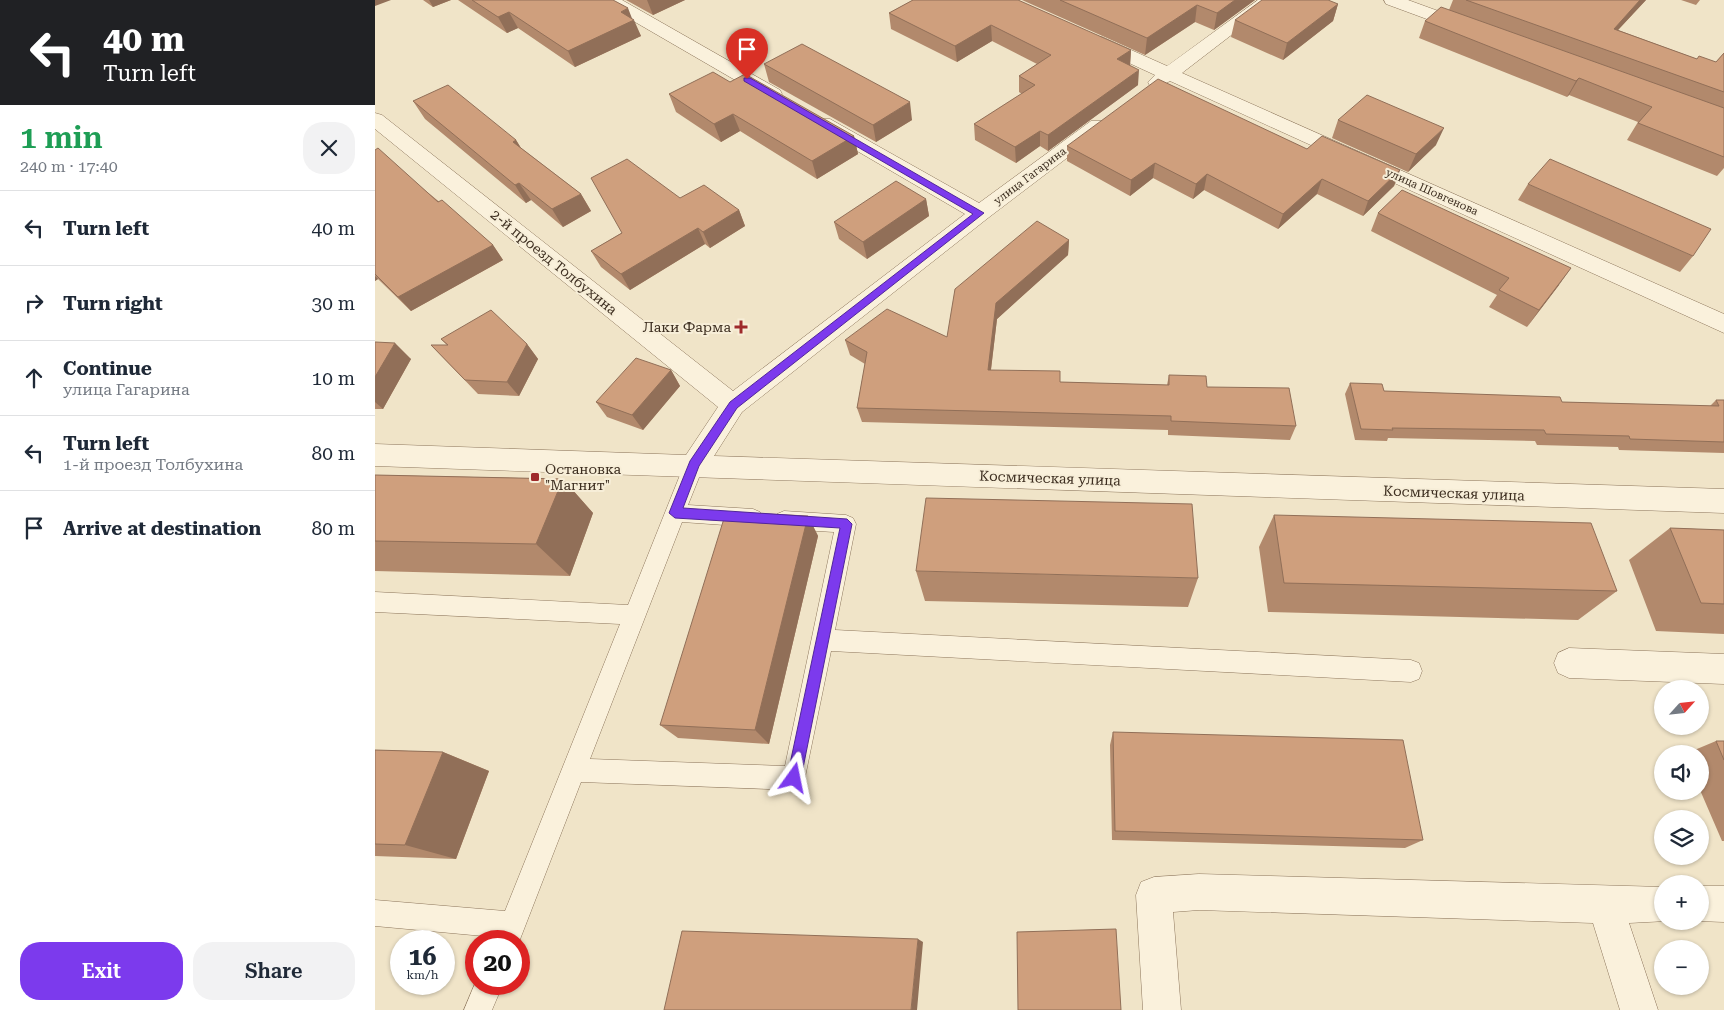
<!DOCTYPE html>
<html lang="en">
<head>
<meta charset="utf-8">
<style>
  :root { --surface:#fff; --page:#f2f2f3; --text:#1f2937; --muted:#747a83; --line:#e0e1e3; --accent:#7c3aed }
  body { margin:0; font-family:"Roboto Serif",serif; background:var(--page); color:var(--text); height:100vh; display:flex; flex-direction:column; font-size:19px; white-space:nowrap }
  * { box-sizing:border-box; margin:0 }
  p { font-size:16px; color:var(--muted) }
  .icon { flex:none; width:28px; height:28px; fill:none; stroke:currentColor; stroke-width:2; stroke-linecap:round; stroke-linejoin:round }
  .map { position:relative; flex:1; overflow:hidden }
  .side { display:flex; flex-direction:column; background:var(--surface); width:375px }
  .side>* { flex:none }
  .banner { background:#202124; color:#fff; overflow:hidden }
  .needle { width:32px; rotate:63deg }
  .fabs { position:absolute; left:1279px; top:680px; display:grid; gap:10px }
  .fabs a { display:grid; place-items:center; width:55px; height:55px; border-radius:50%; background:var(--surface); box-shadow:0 1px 4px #0004; font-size:25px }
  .speed { position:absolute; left:15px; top:930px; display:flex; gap:10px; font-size:25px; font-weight:700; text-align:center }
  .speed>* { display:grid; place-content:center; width:65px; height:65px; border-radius:50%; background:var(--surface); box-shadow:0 1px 4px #0004; line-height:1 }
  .speed small { font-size:12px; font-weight:400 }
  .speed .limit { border:8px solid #d22; background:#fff; color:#111 }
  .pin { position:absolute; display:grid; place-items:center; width:42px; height:42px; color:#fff; margin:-51px -21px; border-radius:50% 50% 50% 0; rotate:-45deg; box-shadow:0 0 5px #0007 }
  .pin .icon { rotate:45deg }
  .me { position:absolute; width:55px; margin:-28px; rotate:12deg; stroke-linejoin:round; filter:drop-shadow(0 0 4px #0008) }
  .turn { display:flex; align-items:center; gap:18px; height:105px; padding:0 20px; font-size:22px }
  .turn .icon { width:65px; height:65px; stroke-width:2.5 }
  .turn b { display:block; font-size:35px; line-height:42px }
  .round { display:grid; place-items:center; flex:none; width:52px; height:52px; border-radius:20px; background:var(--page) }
  .overview { display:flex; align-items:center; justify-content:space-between; height:85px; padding:0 20px }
  h1 { font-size:30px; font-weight:600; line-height:38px; color:#1e9e55 }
  .primary-button { display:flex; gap:10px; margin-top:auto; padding:10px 20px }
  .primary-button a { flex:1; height:58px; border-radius:20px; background:var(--accent); color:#fff; font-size:20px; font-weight:600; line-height:58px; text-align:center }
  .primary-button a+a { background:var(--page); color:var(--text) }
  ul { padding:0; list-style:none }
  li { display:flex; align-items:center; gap:15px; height:75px; padding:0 20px; border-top:1px solid var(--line) }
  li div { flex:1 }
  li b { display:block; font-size:19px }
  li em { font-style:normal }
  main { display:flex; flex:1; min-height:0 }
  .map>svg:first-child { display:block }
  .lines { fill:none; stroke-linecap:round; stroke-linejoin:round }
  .lane-casing { stroke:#8d765c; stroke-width:1 }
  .street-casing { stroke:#8d765c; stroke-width:1 }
  .lane { fill:#faf1dc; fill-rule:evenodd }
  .street { fill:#faf1dc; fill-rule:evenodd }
  .wall { fill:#b2896c }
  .shaded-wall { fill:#916f58 }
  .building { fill:#cf9f7d; stroke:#916f58 }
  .route { fill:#7c3aed; stroke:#51269a }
  .poi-dot { fill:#9e2a2b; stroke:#f7eed8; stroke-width:2 }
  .labels { text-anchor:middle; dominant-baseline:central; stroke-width:4; stroke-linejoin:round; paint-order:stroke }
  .far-street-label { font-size:11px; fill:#3d2e20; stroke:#f7eed8 }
  .street-label { font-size:14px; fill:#3d2e20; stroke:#f7eed8 }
  .poi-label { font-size:14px; fill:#3d2e20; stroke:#f7eed8; text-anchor:end }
</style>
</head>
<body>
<main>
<section class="side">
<div class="banner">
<div class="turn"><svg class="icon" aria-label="left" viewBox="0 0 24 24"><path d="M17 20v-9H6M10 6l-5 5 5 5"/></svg><div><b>40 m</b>Turn left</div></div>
</div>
<div class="overview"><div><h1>1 min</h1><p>240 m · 17:40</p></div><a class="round"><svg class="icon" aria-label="close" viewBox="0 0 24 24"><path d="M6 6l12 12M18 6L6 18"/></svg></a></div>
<ul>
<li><svg class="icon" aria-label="left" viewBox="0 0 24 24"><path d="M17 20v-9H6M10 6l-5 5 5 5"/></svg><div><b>Turn left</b></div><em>40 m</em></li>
<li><svg class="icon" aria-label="right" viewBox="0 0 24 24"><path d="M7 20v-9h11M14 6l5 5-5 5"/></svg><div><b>Turn right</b></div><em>30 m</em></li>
<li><svg class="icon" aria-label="ahead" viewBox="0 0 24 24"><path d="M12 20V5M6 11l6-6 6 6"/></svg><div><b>Continue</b><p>улица Гагарина</p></div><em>10 m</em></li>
<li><svg class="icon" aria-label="left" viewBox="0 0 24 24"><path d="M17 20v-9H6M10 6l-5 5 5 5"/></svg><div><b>Turn left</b><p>1-й проезд Толбухина</p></div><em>80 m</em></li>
<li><svg class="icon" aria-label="arrive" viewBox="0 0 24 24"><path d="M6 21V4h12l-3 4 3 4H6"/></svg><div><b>Arrive at destination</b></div><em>80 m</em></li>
</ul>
<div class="primary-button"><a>Exit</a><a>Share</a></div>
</section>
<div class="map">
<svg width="1349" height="1010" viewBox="0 0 1349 1010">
  <rect width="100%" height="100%" fill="#f0e4c8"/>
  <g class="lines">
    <!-- lane casing -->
    <g class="lane-casing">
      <path id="lane" d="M319 457 326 459 329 465 313 505 378 509 385 512 388 518 385 524 378 527 307 522 215 759 410 766 459 532 409 529 402 526 399 520 402 514 409 511 471 515 478 518 481 524 460 630 1036 660 1044 663 1047 671 1044 679 1036 682 456 651 428 787 419 790 206 782 144 942 118 941 119 937 0 926V900L130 911 245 624 0 612V592L253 605 309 465 312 459Z
        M101 981V984H128L117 1010H89Z"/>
    </g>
    <!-- street casing -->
    <g class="street-casing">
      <path id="street" d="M227 0H247L405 90 407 94 405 98H391L229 4Z
        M883 0H902L807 73 1349 314V333L795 81 782 88 775 86 773 82 780 75 715 45 712 41 715 37H727L792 66Z
        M1009 0H1033L1099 24 1102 28 1099 32H1087L1011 4Z
        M0 113 7 115 358 391 590 214 441 127 438 123 441 119H455L604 203 716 121H730L733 125 730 129 613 218 367 412 339 456 1349 489V513L0 466V444L311 455 343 407 0 129Z
        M1194 648 1349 654V684L1194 678 1183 673 1179 663 1183 653Z
        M824 874 1288 887V921H1292L1254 923 1283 1010H1245L1218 923 824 910 798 912 806 1010H768L761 895 766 882 779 877Z
        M1325 886H1349V922L1323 921Z"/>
    </g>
    <!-- lane -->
    <use href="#lane" class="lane"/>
    <!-- street -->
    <use href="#street" class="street"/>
  </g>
  <!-- wall -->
  <path class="wall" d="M48 0H76L58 7Z
    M83 0H238L257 19 266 36 200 67 143 28 132 33Z
    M251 0H310L278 15Z
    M538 0 756 50 755 65 763 85 673 151 665 146 641 163 600 140 599 124 647 94 644 92V76L662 64 617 41 582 62 516 29 514 13Z
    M647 0H880L839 30 820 22 770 55Z
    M1078 0H1271L1243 30 1322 59 1341 62 1349 53V168L1342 176 1252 140 1263 122 1194 95 1192 97 1044 38 1050 21 1074 10Z
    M1306 0H1325L1321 5Z
    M963 4 958 21 908 60 856 37 860 20Z
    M389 64 537 120 501 142 394 82Z
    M355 82 479 136 483 154 442 179 365 131 346 142 301 112 294 94Z
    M38 101 141 140 146 148 206 194 216 211 188 227 156 200 151 203 50 119Z
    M963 120 1061 145 1033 172 957 138Z
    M692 146 932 149 1025 170 1019 186 988 216 942 194 903 229 829 190 818 199 778 178 755 196 692 161Z
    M0 150 118 245 128 260 36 311 3 279 0 281Z
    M1153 184 1318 256 1305 272 1143 200Z
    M305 198 364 210 370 226 335 248 330 244 255 290 226 267 216 251Z
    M551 199 554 216 492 259 464 239 459 222Z
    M1003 213 1184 285 1152 327 1114 307 1122 295 996 231Z
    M694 240 693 255 622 319 616 370 685 382 792 385 794 375 832 387 921 426 915 440 793 435V430L487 422 482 408 490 364 475 355 470 340 572 337Z
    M66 339 152 344 163 359 144 396 103 394 56 345H72Z
    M0 342 36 359 8 409H0Z
    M296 370 305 386 268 430 232 417 221 402Z
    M975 383 1009 391 1187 402 1335 406 1341 400H1349V453L1244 450 1243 447 1162 445 1160 441 1013 438 1012 441 980 440 970 394Z
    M0 475 188 479 218 513 195 576 0 571Z
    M899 515 1242 591 1203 620 893 612 884 547Z
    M433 516 443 536 394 744 303 738 285 725Z
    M1295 528 1349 530V634L1281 631 1254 560Z
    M541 571 823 578 813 607 550 601Z
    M738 732 1048 840 1030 848 737 840 735 745Z
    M1341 741H1349V841H1347L1325 790V754H1310Z
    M0 750 68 752 114 771 81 859 0 856Z"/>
  <!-- shaded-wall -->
  <path class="shaded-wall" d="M0 0H16L0 6Z
    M54 0H76L58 7Z
    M272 0H310L278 15Z
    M860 0H880L839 30 842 13Z
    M1265 0H1271L1229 45 1239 29Z
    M963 4 958 21 908 60 912 43Z
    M822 5 820 22 770 55 772 38Z
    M253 8 258 21 259 20 266 36 200 67 193 51 246 12Z
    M134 12 143 28 132 33 123 17Z
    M616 25 617 41 582 62 580 46Z
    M756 50 755 66 742 59Z
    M764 70 763 85 673 151V135Z
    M1204 78 1194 95 1192 97 1201 81Z
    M535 102 537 120 501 142 498 125Z
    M358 114 365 131 346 142 339 124Z
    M1069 128 1061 145 1033 172 1041 154Z
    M665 131V146L641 163 640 147Z
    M479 136 483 154 442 179 437 161Z
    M141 140 152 158 138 142Z
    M780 163 778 178 755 196 756 180Z
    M1025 170 1019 186 988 216 993 201Z
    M832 174 829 190 818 199 821 184Z
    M947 179 942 194 903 229 908 214Z
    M144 183 156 200 151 203 140 185Z
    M206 194 216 211 188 227 177 209Z
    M551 199 554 216 492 259 488 242Z
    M364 210 370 226 335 248 328 232Z
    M323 228 330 244 255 290 246 274Z
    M694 240 693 255 622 319 614 385 613 370 621 303Z
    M118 245 128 260 36 311 23 297Z
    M1196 268 1184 285 1152 327 1164 310Z
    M0 276 3 279 0 281Z
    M20 343 36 359 8 409 0 402V377Z
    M152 344 163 359 144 396 132 382Z
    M296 370 305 386 268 430 257 415Z
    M188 479 218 513 195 576 161 544Z
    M433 516 443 536 394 744 380 730Z
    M68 752 114 771 81 859 30 845Z
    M543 939 548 942 542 1010H536Z"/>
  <!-- building -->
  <path class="building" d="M97 0H238L253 8 246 12 259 20 193 51 134 12 123 17Z
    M538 0H643L756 50 742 59 764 70 673 135 665 131 640 147 599 124 660 85 644 76 676 55 616 25 580 46 514 13Z
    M685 0H860L842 13 822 5 772 38Z
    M887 0H953L963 4 912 43 860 20Z
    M1091 0H1265L1239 29 1322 59 1324 56 1341 62 1349 53V92Z
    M1066 7 1349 108V157L1263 123 1277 107 1204 78 1201 81 1050 21Z
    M427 44 535 102 498 125 389 64Z
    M338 72 355 82 370 74 479 136 437 161 358 114 339 124 294 94Z
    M783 79 932 149 947 136 1025 170 993 201 947 179 908 214 832 174 821 184 780 163 756 180 692 146Z
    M73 85 141 140 138 142 206 194 177 209 144 183 140 185 38 101Z
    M992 95 1069 128 1041 154 963 120Z
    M3 148 63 202 67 200 118 245 23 297 0 274V150Z
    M252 159 305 198 329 185 364 210 328 232 323 228 246 274 216 251 247 233 216 178Z
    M1175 159 1336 229 1318 256 1153 184Z
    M521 181 551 199 488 242 459 222Z
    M1027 190 1196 268 1164 310 1124 290 1134 278 1003 213Z
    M662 221 694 240 621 303 613 370 685 371V382L794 385V375L831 376 832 387 914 388 921 426 796 421V416L482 408 492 352 470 340 512 309 572 337 580 289Z
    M116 310 152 344 132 382 90 380 56 345H73L66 339Z
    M0 342 20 343 0 377Z
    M261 358 296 370 257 415 221 402Z
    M975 383 1007 384 1009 391 1185 397 1187 402 1344 406 1341 400H1349V442L1255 439 1254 436 1171 434 1169 430 1017 428 1018 430 986 429Z
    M0 475 188 479 161 544 0 541Z
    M551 498 817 504 823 578 541 571Z
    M351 512 433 516 380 730 285 725Z
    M899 515 1216 523 1242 591 909 583Z
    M1295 528 1349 530V604L1326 603Z
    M738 732 1028 740 1048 840 740 831Z
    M1341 741H1349V760Z
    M0 750 68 752 30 845 0 844Z
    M741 929 746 1010H643L642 932Z
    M307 931 543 939 536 1010H289Z"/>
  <!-- route -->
  <path class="route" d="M369 78H375L609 213 362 408 324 466 308 508 472 519 477 524 426 778 424 782 419 784 414 782 412 778 465 528 300 518 294 513 315 461 355 402 598 214 369 81Z"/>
  <!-- markers -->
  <g class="poi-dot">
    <path d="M363.5 319.5h5v5h5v5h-5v5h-5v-5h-5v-5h5z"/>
    <rect x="155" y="472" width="10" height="10" rx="2.5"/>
  </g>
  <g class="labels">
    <!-- far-street labels -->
    <g class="far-street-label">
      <text transform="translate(655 176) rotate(-37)">улица Гагарина</text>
      <text transform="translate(1057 192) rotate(24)">улица Шовгенова</text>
    </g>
    <!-- street labels -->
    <g class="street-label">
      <text transform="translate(179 262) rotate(39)">2-й проезд Толбухина</text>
      <text transform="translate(675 478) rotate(2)">Космическая улица</text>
      <text transform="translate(1079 493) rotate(2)">Космическая улица</text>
    </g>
    <!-- poi labels -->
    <g class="poi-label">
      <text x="356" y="327">Лаки Фарма</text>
      <text x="170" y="469" text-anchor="start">Остановка<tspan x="170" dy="16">"Магнит"</tspan></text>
    </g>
  </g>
</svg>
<div class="fabs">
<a><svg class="needle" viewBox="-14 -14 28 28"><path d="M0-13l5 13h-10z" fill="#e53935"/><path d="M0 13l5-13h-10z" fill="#747a83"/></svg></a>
<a><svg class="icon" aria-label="sound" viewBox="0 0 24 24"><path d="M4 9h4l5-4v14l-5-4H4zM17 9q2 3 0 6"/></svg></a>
<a><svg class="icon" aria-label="layers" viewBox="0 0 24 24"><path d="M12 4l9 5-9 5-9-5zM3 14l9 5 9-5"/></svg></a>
<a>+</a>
<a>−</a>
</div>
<div class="speed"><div>16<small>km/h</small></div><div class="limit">20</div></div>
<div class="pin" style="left:372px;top:79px;background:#d93025"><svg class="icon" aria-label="arrive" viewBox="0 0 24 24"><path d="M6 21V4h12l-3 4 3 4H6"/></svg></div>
<svg class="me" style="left:419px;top:778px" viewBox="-20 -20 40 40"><path d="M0-17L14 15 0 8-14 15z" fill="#7c3aed" stroke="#fff" stroke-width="4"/></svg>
</div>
</main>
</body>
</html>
